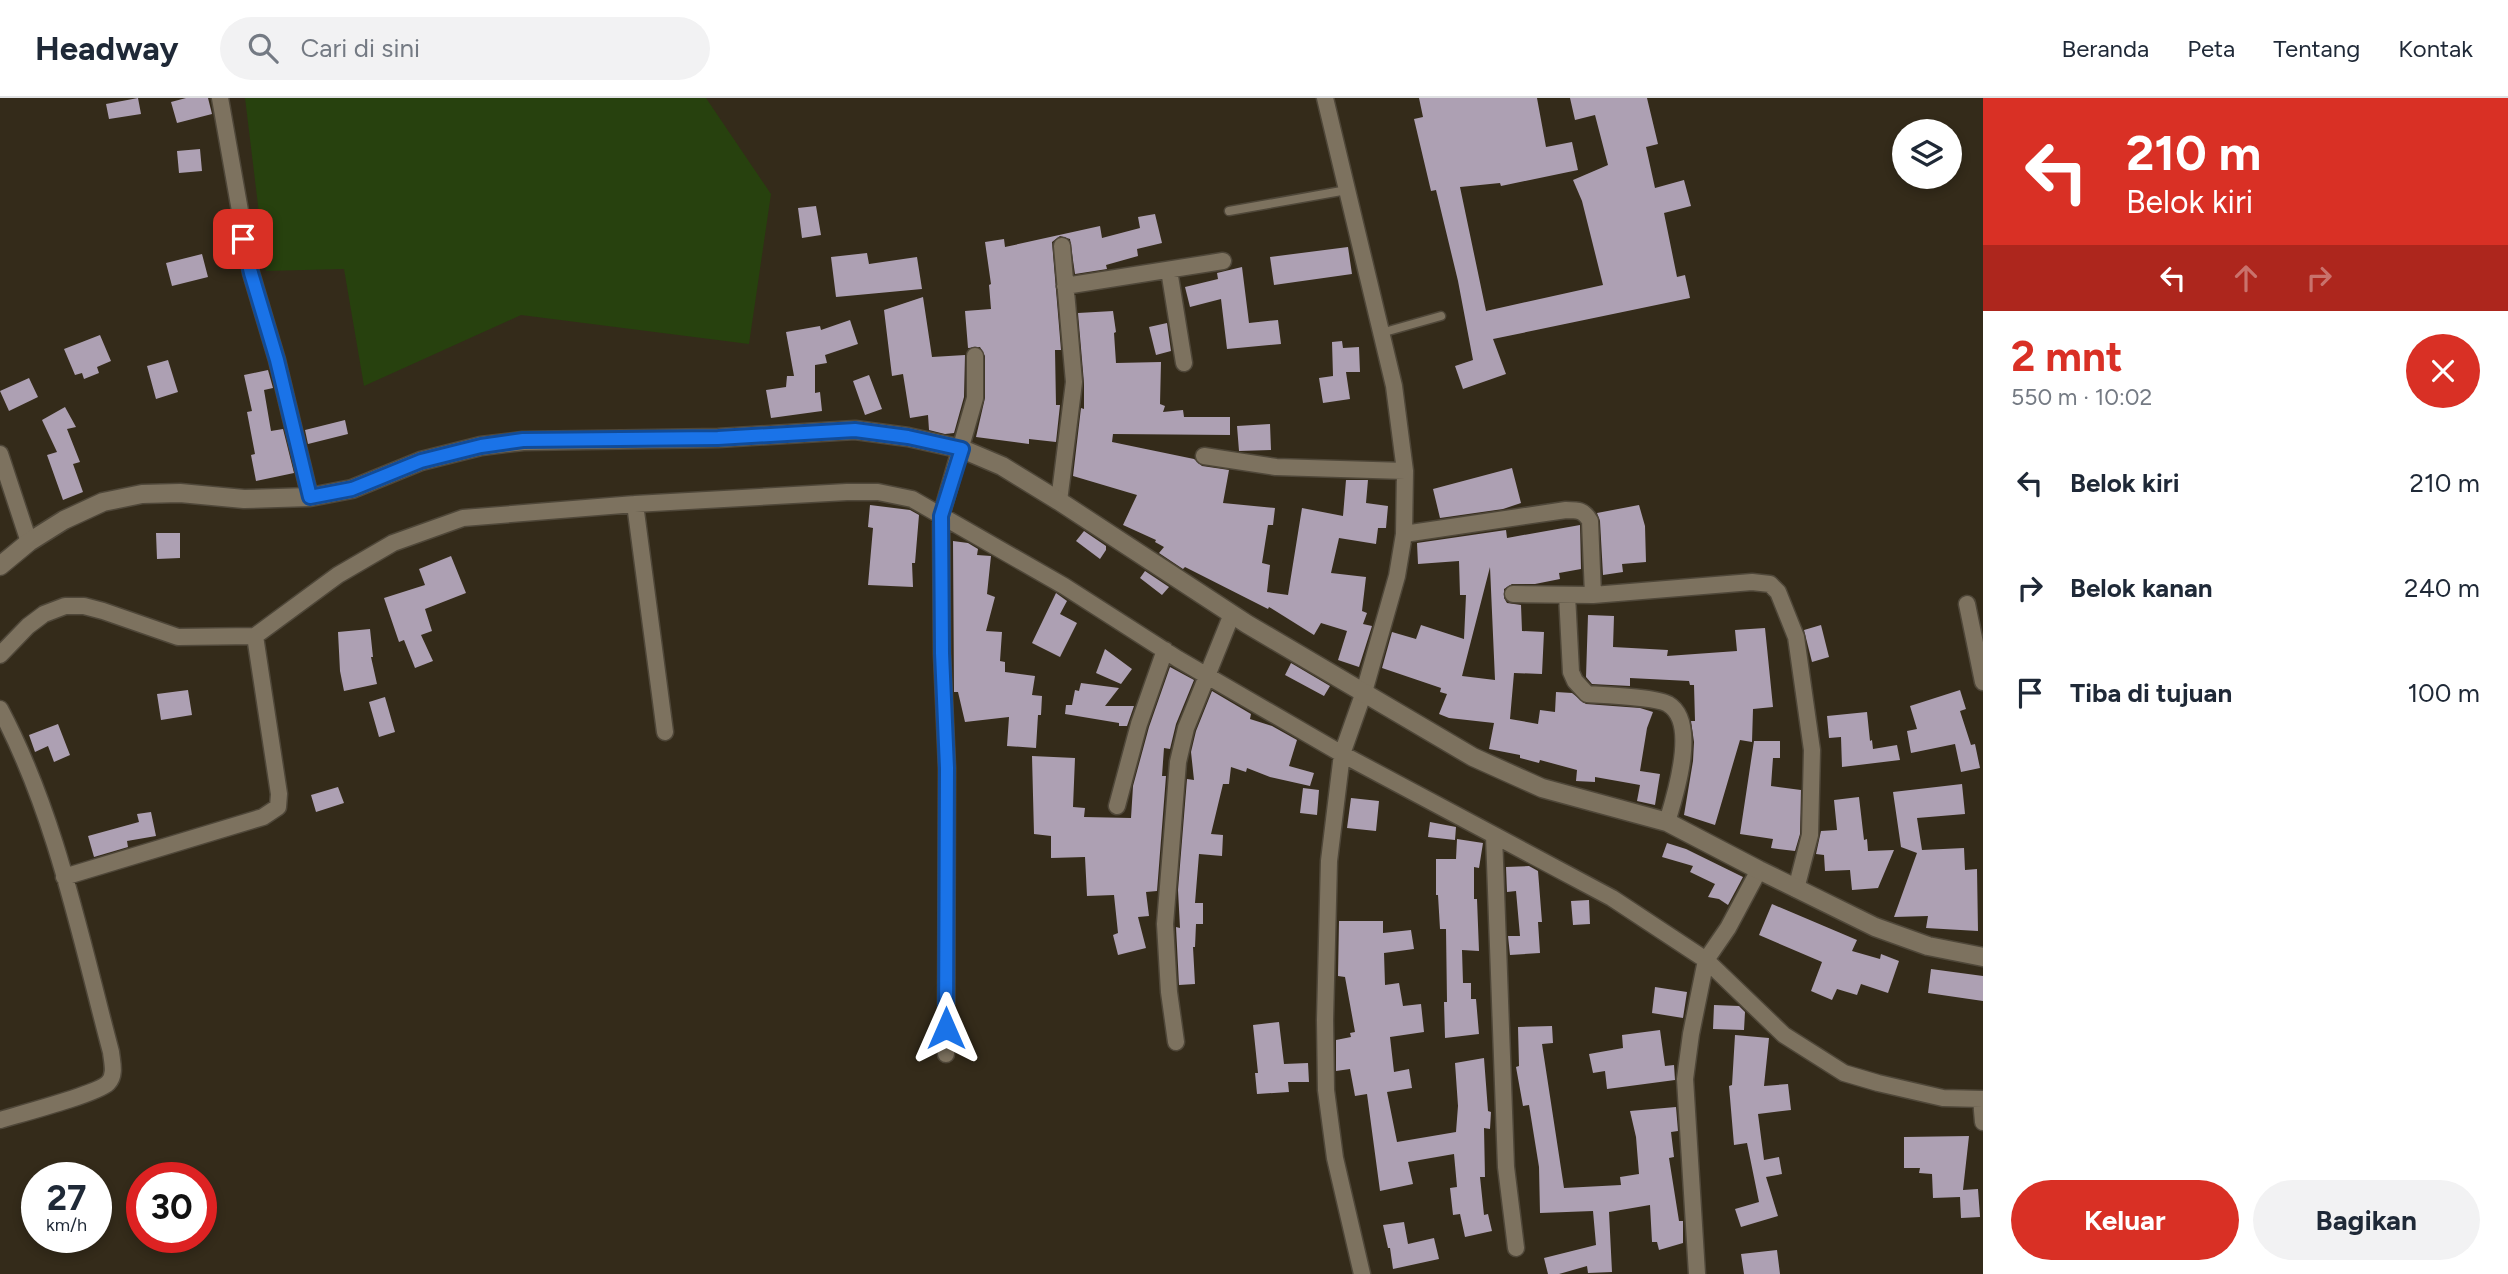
<!DOCTYPE html>
<html lang="id">
<head>
<meta charset="utf-8">
<style>
  :root { --surface:#fff; --page:#f2f2f3; --text:#1f2937; --muted:#747a83; --line:#e0e1e3; --accent:#d93025 }
  body { margin:0; font-family:Figtree,sans-serif; background:var(--page); color:var(--text); height:100vh; display:flex; flex-direction:column; font-size:26px; white-space:nowrap }
  * { box-sizing:border-box; margin:0 }
  p { font-size:23px; color:var(--muted) }
  .icon { flex:none; width:38px; height:38px; fill:none; stroke:currentColor; stroke-width:2; stroke-linecap:round; stroke-linejoin:round }
  .map { position:relative; flex:1; overflow:hidden }
  .side { display:flex; flex-direction:column; background:var(--surface); width:525px }
  .side>* { flex:none }
  .guide { background:#d93025; color:#fff; overflow:hidden }
  .buttons { position:absolute; left:1892px; top:21px; display:grid; gap:14px }
  .buttons a { display:grid; place-items:center; width:70px; height:70px; border-radius:50%; background:var(--surface); box-shadow:0 4px 10px #0003; font-size:35px }
  .speed { position:absolute; left:21px; top:1064px; display:flex; gap:14px; font-size:35px; font-weight:700; text-align:center }
  .speed>* { display:grid; place-content:center; width:91px; height:91px; border-radius:50%; background:var(--surface); box-shadow:0 4px 10px #0003; line-height:1 }
  .speed small { font-size:18px; font-weight:400 }
  .speed .limit { border:10px solid #d22; background:#fff; color:#111 }
  .pin { position:absolute; display:grid; place-items:center; width:60px; height:60px; color:#fff; margin:-30px; border-radius:14px; box-shadow:0 4px 10px #0006 }
  .me { position:absolute; width:77px; margin:-38px; rotate:0deg; stroke-linejoin:round; filter:drop-shadow(0 0 5px #0008) }
  .turn { display:flex; align-items:center; gap:24px; height:147px; padding:0 28px; font-size:32px }
  .turn .icon { width:91px; height:91px; stroke-width:2.5 }
  .turn b { display:block; font-size:49px; line-height:60px }
  .lanes { display:flex; align-items:center; height:66px; padding:0 28px; background:#0003; justify-content:center; gap:35px; direction:ltr }
  .lanes .off { opacity:.35 }
  .round { display:grid; place-items:center; flex:none; width:74px; height:74px; border-radius:37px; background:var(--page) }
  .headline { display:flex; align-items:center; justify-content:space-between; height:119px; padding:0 28px }
  h1 { font-size:42px; font-weight:700; line-height:52px; color:var(--accent) }
  .button { display:flex; gap:14px; margin-top:auto; padding:14px 28px }
  .button a { flex:1; height:80px; border-radius:42px; background:var(--accent); color:#fff; font-size:28px; font-weight:700; line-height:80px; text-align:center }
  .button a+a { background:var(--page); color:var(--text) }
  ul { padding:0; list-style:none }
  li { display:flex; align-items:center; gap:21px; height:105px; padding:0 28px }
  li div { flex:1 }
  li b { display:block; font-size:26px }
  li em { font-style:normal }
  header { display:flex; align-items:center; gap:42px; box-sizing:border-box; height:98px; padding:0 35px; background:var(--surface); border-bottom:2px solid var(--line) }
  header strong { font-size:33px }
  nav { display:flex; gap:38px; margin-inline-start:auto; font-size:24px }
  .search { width:490px; height:63px; background:var(--page); display:flex; align-items:center; gap:18px; box-sizing:border-box; padding:0 24px; border-radius:38px; color:var(--muted); font-size:26px }
  main { display:flex; flex:1; min-height:0 }
  .map>svg:first-child { display:block }
  .green { fill:#27410e }
  .building { fill:#ada0b3; fill-rule:evenodd }
  .lines { fill:none; stroke-linecap:round; stroke-linejoin:round }
  .service-casing { stroke:#4f4739; stroke-width:11 }
  .minor-casing { stroke:#4f4739; stroke-width:19 }
  .secondary-casing { stroke:#4f4739; stroke-width:21 }
  .service { stroke:#7d725f; stroke-width:8 }
  .minor { stroke:#7d725f; stroke-width:16 }
  .secondary { stroke:#7d725f; stroke-width:18 }
  .route-casing { stroke:#114b97; stroke-width:18 }
  .route { stroke:#1a73e8; stroke-width:12 }
</style>
</head>
<body>
<header>
<strong>Headway</strong>
<div class="search"><svg class="icon" aria-label="search" viewBox="0 0 24 24"><circle cx="10" cy="10" r="6"/><path d="M15 15l6 6"/></svg>Cari di sini</div>
<nav><a>Beranda</a><a>Peta</a><a>Tentang</a><a>Kontak</a></nav>
</header>
<main>
<div class="map">
<svg width="1983" height="1176" viewBox="0 0 1983 1176">
  <rect width="100%" height="100%" fill="#342b1a"/>
  <!-- green -->
  <path class="green" d="M245 0H706L771 96 749 246 521 217 364 288 344 171 266 173Z"/>
  <!-- building -->
  <path class="building" d="M138 0 141 16 109 21 106 6Z
    M186 0H208L212 16 177 25 171 4Z
    M1419 0H1537L1546 49 1572 44 1578 72 1501 88 1500 85 1460 89 1486 213 1603 187 1582 103 1573 82 1608 67 1595 17 1575 22 1570 0H1647L1658 46 1646 49 1655 90 1684 82 1691 108 1664 115 1677 179 1685 177 1690 200 1493 241 1506 276 1463 291 1455 268 1473 262 1458 183 1436 92 1431 93 1414 21 1423 19Z
    M200 51 202 73 179 75 177 53Z
    M816 108 821 137 802 140 798 110Z
    M1155 116 1162 145 1137 151 1138 158 1106 167 1107 171 1075 176 1070 141 1060 138 1052 144 1061 252H1055L1056 307H1060L1056 344 1029 341V346L976 339 985 300V258L980 249 968 250 965 213 991 211 989 187 991 186 985 144 1004 141 1005 149 1100 128 1102 140 1140 130 1138 119Z
    M1348 149 1352 176 1274 187 1270 159Z
    M867 155 869 166 917 159 922 191 836 199 831 159Z
    M202 156 208 179 172 188 166 165Z
    M1242 169 1249 225 1278 222 1281 246 1227 251 1221 201 1190 209 1185 189 1218 181 1217 175Z
    M923 199 932 259 965 257 964 299 954 335 945 336 929 332 928 317 910 320 903 276 892 278 884 212Z
    M1113 213 1116 234 1114 235 1116 265 1161 264 1160 306 1165 308 1163 314 1183 312 1184 319H1230V337L1113 336 1112 344 1194 361 1202 368 1229 372 1223 405 1275 410 1273 427H1268L1262 465 1270 467 1267 494 1288 497 1302 410 1343 418 1346 382H1368L1366 405 1388 408 1386 430H1378L1376 446 1339 440 1331 475 1366 479 1362 513 1367 515 1363 526 1372 528 1359 569 1338 562 1347 533 1321 525 1314 537 1269 509 1268 511 1185 469 1183 471 1159 455 1164 449 1155 444 1156 442 1123 427 1137 397 1073 378 1081 310 1084 311V285L1078 215Z
    M850 222 858 246 825 257 827 265 815 267V295L820 294 822 313 771 320 766 292 786 289 787 278H794L786 234 820 228 821 232Z
    M1167 225 1171 253 1156 257 1149 229Z
    M100 237 111 263 97 269 99 275 84 281 82 275 75 277 64 251Z
    M1342 243 1343 250 1359 249 1360 274H1346L1350 301 1323 305 1319 280 1333 278 1332 244Z
    M168 262 178 294 156 301 147 268Z
    M268 272 273 290 264 292 271 333 283 331 294 375 256 383 251 357 255 356 247 314 252 313 244 277Z
    M869 277 882 311 865 317 853 283Z
    M29 280 38 299 9 313 0 293Z
    M65 309 76 329 67 331 80 364 73 366 83 394 63 402 47 357 57 354 42 322Z
    M345 322 348 336 308 346 305 332Z
    M1270 326 1271 352 1239 353 1237 328Z
    M1512 370 1521 405 1503 411 1440 420 1433 391Z
    M870 407 910 412 919 417 915 465H912L913 489 868 487 873 430 868 429Z
    M1639 407 1645 428 1646 464 1622 466 1623 474 1603 477 1600 423 1597 415Z
    M1580 427 1581 471 1559 475 1560 481 1535 486H1512L1504 491V500L1507 505 1521 507 1522 533 1544 534 1542 576 1514 575 1510 621 1538 626 1540 612 1555 614 1556 594 1572 595 1586 606 1640 610 1653 614 1647 630 1640 673 1660 676 1655 707 1637 703 1640 687 1595 679V684L1576 683 1577 672 1540 662 1539 665 1520 660V657L1489 651 1494 625 1449 620 1439 616 1447 596 1440 594 1441 590 1382 570 1392 534 1416 541 1421 527 1464 541 1466 497H1460L1459 463 1418 466 1417 445 1506 432 1507 440ZM1490 469 1495 582 1462 578Z
    M1084 433 1106 448V452L1100 461 1076 443Z
    M156 435H180V460L157 461Z
    M953 443 968 445 978 451 977 457 991 458 987 496 995 499 986 533 1002 534 1000 563 1005 564V574L1035 578 1032 597 1042 598 1041 617H1038L1036 650 1007 648 1009 619 965 624 958 594H954Z
    M451 458 466 495 425 511 432 533 421 537 433 563 415 570 404 542 399 544 384 500 425 487 419 471Z
    M1145 473 1169 489 1162 497 1140 480Z
    M1056 495 1067 503 1060 516 1077 525 1060 559 1032 545Z
    M1588 517 1614 518 1613 549 1668 552 1667 558 1737 553 1735 532 1765 530 1773 609 1753 611 1752 644 1740 642 1715 727 1684 717 1693 663 1694 644 1691 623H1695L1694 587H1690L1689 583 1630 580V588L1592 586 1586 579Z
    M1821 527 1829 559 1812 564 1804 532Z
    M370 531 373 559H371L377 586 344 593 340 573 338 534Z
    M1105 551 1132 571 1121 586 1096 575Z
    M1291 565 1330 588 1324 598 1285 577Z
    M1170 569 1194 582 1176 626 1170 651 1164 650 1162 678H1166L1157 793 1146 794 1149 818 1138 819 1146 850 1118 857 1113 837 1118 835 1114 797 1087 798 1085 759 1051 760V738L1034 736 1032 658 1075 660 1073 709 1085 710 1084 719 1131 720 1133 688 1149 629Z
    M1081 585 1119 590 1105 608H1134L1127 628H1119V625L1065 616 1066 607H1072L1075 592 1079 593Z
    M188 592 192 617 161 622 157 596Z
    M1960 592 1966 611 1960 613 1971 647 1975 646 1980 670 1961 674 1955 646 1911 655 1907 633 1917 631 1910 608Z
    M1212 593 1251 616 1250 621 1272 628 1297 642 1289 668 1314 675 1310 688 1270 679 1247 670 1246 674 1231 669 1229 686H1223L1211 736 1223 737 1222 758 1199 756 1195 805H1203V826H1196L1195 849H1193L1195 886 1179 887 1176 829 1180 830 1178 792 1187 681 1194 682 1191 654 1196 633Z
    M385 599 395 634 379 639 369 604Z
    M1867 614 1870 643 1872 642 1873 651 1897 647 1900 662 1842 669 1841 639 1829 640 1827 618Z
    M58 626 70 657 54 664 48 648 35 654 29 637Z
    M1754 643H1780V660H1773L1771 688 1801 692 1800 736 1795 753 1771 750 1773 741 1740 736Z
    M1962 686 1965 716 1917 720 1922 752 1964 750 1965 772 1977 771 1978 833 1926 830 1928 818 1894 819 1917 755 1901 749 1893 694Z
    M338 689 344 705 316 714 311 697Z
    M1303 690 1319 692 1317 717 1300 715Z
    M1859 699 1864 742 1867 741 1868 753 1894 752 1878 790 1852 792 1850 772 1825 773 1824 757 1816 756 1821 733 1837 732 1834 702Z
    M1351 700 1379 703 1376 733 1347 730Z
    M151 714 156 738 127 743 128 749 94 759 88 738 139 724 137 716Z
    M1430 724 1456 729 1455 742 1428 739Z
    M1457 741 1483 745 1479 770 1474 769V801H1477L1479 853 1462 852 1463 885H1471V901H1476L1479 936 1445 940 1444 904H1447L1446 831H1440L1438 797H1436V761H1456Z
    M1667 745 1686 751 1743 779 1728 807 1719 801 1708 799 1715 786 1690 774 1693 768 1662 759Z
    M1529 768 1538 773 1542 824H1538L1540 855 1510 857 1508 838H1520L1516 793 1507 794 1506 769Z
    M1589 802 1590 826 1573 827 1571 803Z
    M1772 806 1857 842 1852 853 1880 861 1881 856 1899 863 1888 895 1861 886 1857 897 1837 891 1832 902 1811 893 1822 864 1759 837Z
    M1339 823H1383V835L1411 832 1414 851 1384 855 1385 887 1399 885 1403 908 1421 906 1424 934 1390 939 1394 974 1409 971 1412 990 1387 994 1397 1044 1456 1034 1458 1008 1455 965 1484 960 1488 1013 1491 1014 1490 1031 1484 1030 1485 1079H1480L1484 1117 1488 1116 1492 1133 1465 1139 1460 1116 1453 1117 1450 1090 1457 1089 1454 1056 1408 1064 1413 1086 1380 1093 1367 996 1355 998 1350 971 1336 973V942L1351 939 1350 935 1355 934 1345 879 1338 878Z
    M1931 871 1983 878V903L1928 895Z
    M1655 889 1687 894 1683 920 1652 915Z
    M1714 907 1739 908 1745 914 1744 932 1713 931Z
    M1279 924 1284 966 1308 965 1309 984H1288L1289 994 1257 996 1255 975H1258L1253 927Z
    M1552 928 1553 945 1542 946 1564 1090 1621 1087 1620 1079 1639 1076 1636 1039 1630 1013 1676 1009 1678 1033 1671 1034 1674 1059 1669 1060 1679 1123H1683V1145L1659 1152 1657 1144H1652L1650 1107 1609 1114 1612 1174 1588 1175 1587 1168 1559 1176H1548L1544 1160 1596 1147 1593 1113 1540 1115 1539 1069 1529 1007 1523 1008 1516 969 1519 968 1518 929Z
    M1660 932 1665 968 1674 967 1675 982 1607 991 1605 973 1593 975 1589 956 1623 950 1622 937Z
    M1735 937 1769 940 1764 988 1788 986 1791 1012 1758 1016 1764 1062 1779 1059 1782 1076 1766 1079 1778 1118 1741 1129 1735 1111 1759 1104 1747 1045 1734 1047 1729 988 1732 987Z
    M1969 1038 1963 1092 1978 1091 1980 1119 1961 1120 1960 1099 1933 1100 1932 1076 1919 1075 1920 1070H1904V1039Z
    M1404 1124 1408 1146 1434 1140 1439 1161 1393 1171 1390 1150H1388L1383 1127Z
    M1777 1152 1780 1176H1744L1741 1156Z"/>
  <g class="lines">
    <!-- service casing -->
    <g class="service-casing">
      <path id="service" d="M1229 113 1347 92
        M1381 235 1441 218"/>
    </g>
    <!-- minor casing -->
    <g class="minor-casing">
      <path id="minor" d="M220 0 251 175 277 262 310 399
        M1325 0 1394 288 1405 373 1404 436 1397 478 1364 594 1342 656 1329 763 1325 922 1326 992 1335 1060 1362 1176
        M1169 172 1184 265
        M1065 188 1223 163
        M0 356 29 444
        M1204 358 1276 369 1405 373
        M1059 403 1074 284 1062 148
        M635 406 665 634
        M1404 436 1566 412C1578 412 1584 412 1590 423L1593 497 1752 484 1770 486 1778 494 1796 539 1812 652 1810 737 1796 791
        M1513 496 1593 497
        M1567 497 1571 574 1575 583 1587 596C1603 597 1657 599 1668 606 1699 624 1675 698 1667 724
        M1967 506 1983 584
        M0 557 28 528 44 516 65 508H84L103 513 178 539 255 538 338 477 393 445 463 420 635 406 847 394H878L912 401 1064 488 1178 561 1342 656 1612 800 1706 862 1784 937 1844 975 1878 985 1943 1000 1983 1001
        M0 611C56 717 80 838 111 954 112 964 116 977 108 985 97 996 20 1016 0 1022
        M1117 708 1139 626 1165 552
        M1494 737 1506 1069 1516 1150
        M64 779 263 719 278 709 279 696 255 538
        M1176 944 1169 894 1165 826 1178 664 1186 630 1232 516
        M946 956 947 670 942 556 941 418 975 300V258
        M1981 1001 1983 1024
        M1697 1176 1685 981 1691 936 1706 862 1728 830 1759 772"/>
    </g>
    <!-- secondary casing -->
    <g class="secondary-casing">
      <path id="secondary" d="M0 468 29 444 64 422 103 404 142 396 180 395 244 401 310 399 352 391 421 363 481 348 523 343 718 340 855 332 908 339 962 351 1002 368 1059 403 1247 526 1473 659 1542 690 1667 724 1759 772 1875 829 1928 848 1983 859"/>
    </g>
    <!-- service -->
    <use href="#service" class="service"/>
    <!-- minor -->
    <use href="#minor" class="minor"/>
    <!-- secondary -->
    <use href="#secondary" class="secondary"/>
  </g>
  <g class="lines">
    <!-- route casing -->
    <g class="route-casing">
      <path id="route" d="M243 141 251 175 277 262 310 399 352 391 421 363 481 348 523 342 718 340 855 332 908 339 962 351 941 418 942 555 947 670 946 930"/>
    </g>
    <!-- route -->
    <use href="#route" class="route"/>
  </g>
</svg>
<div class="buttons">
<a><svg class="icon" aria-label="layers" viewBox="0 0 24 24"><path d="M12 4l9 5-9 5-9-5zM3 14l9 5 9-5"/></svg></a>
</div>
<div class="speed"><div>27<small>km/h</small></div><div class="limit">30</div></div>
<div class="pin" style="left:243px;top:141px;background:#d93025"><svg class="icon" aria-label="arrive" viewBox="0 0 24 24"><path d="M6 21V4h12l-3 4 3 4H6"/></svg></div>
<svg class="me" style="left:946px;top:930px" viewBox="-20 -20 40 40"><path d="M0-17L14 15 0 8-14 15z" fill="#1a73e8" stroke="#fff" stroke-width="4"/></svg>
</div>
<section class="side">
<div class="guide">
<div class="turn"><svg class="icon" aria-label="left" viewBox="0 0 24 24"><path d="M17 20v-9H6M10 6l-5 5 5 5"/></svg><div><b>210 m</b>Belok kiri</div></div>
<div class="lanes"><svg class="icon" aria-label="left" viewBox="0 0 24 24"><path d="M17 20v-9H6M10 6l-5 5 5 5"/></svg><svg class="icon off" aria-label="ahead" viewBox="0 0 24 24"><path d="M12 20V5M6 11l6-6 6 6"/></svg><svg class="icon off" aria-label="right" viewBox="0 0 24 24"><path d="M7 20v-9h11M14 6l5 5-5 5"/></svg></div>
</div>
<div class="headline"><div><h1>2 mnt</h1><p>550 m · 10:02</p></div><a class="round" style="background:#d93025;color:#fff"><svg class="icon" aria-label="close" viewBox="0 0 24 24"><path d="M6 6l12 12M18 6L6 18"/></svg></a></div>
<ul>
<li><svg class="icon" aria-label="left" viewBox="0 0 24 24"><path d="M17 20v-9H6M10 6l-5 5 5 5"/></svg><div><b>Belok kiri</b></div><em>210 m</em></li>
<li><svg class="icon" aria-label="right" viewBox="0 0 24 24"><path d="M7 20v-9h11M14 6l5 5-5 5"/></svg><div><b>Belok kanan</b></div><em>240 m</em></li>
<li><svg class="icon" aria-label="arrive" viewBox="0 0 24 24"><path d="M6 21V4h12l-3 4 3 4H6"/></svg><div><b>Tiba di tujuan</b></div><em>100 m</em></li>
</ul>
<div class="button"><a>Keluar</a><a>Bagikan</a></div>
</section>
</main>
</body>
</html>
